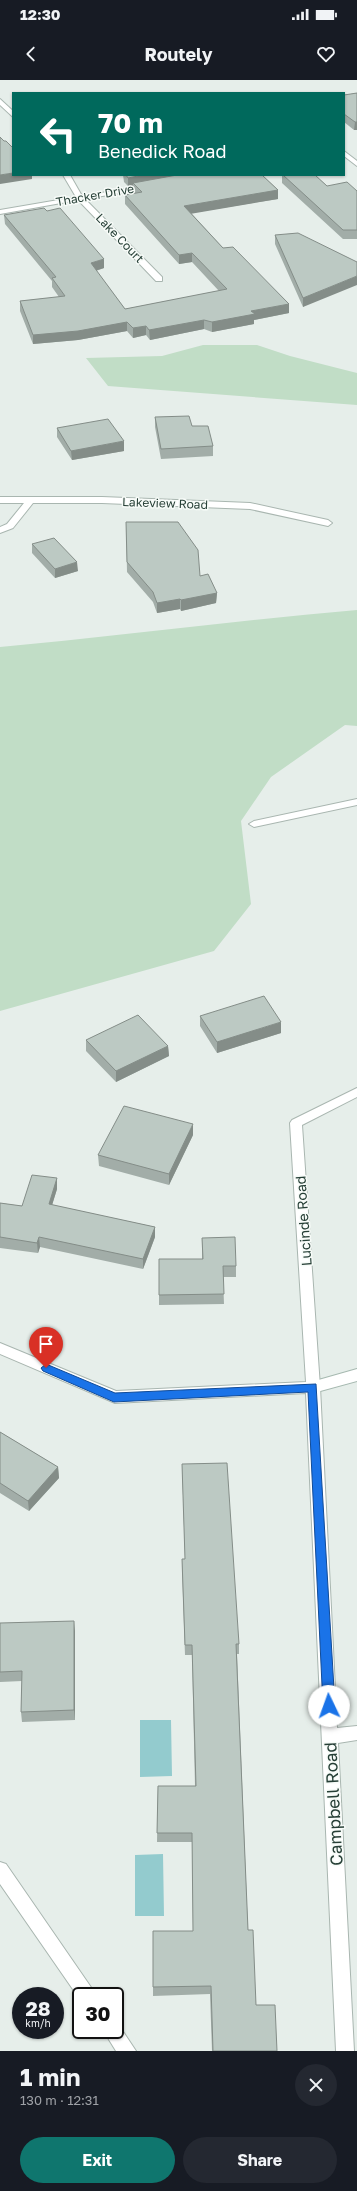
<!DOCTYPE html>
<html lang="en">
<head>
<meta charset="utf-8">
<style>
  :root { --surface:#171b24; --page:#242831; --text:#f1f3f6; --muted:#9ea1a6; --accent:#0f766e }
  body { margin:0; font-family:"Golos Text",sans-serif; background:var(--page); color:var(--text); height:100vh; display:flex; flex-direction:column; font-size:15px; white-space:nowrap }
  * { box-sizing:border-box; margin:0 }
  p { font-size:13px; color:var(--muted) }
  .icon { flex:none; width:22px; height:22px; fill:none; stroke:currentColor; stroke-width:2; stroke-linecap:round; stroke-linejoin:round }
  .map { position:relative; height:1971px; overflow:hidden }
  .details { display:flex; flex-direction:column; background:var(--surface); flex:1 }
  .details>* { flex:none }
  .banner { position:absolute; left:12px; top:12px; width:333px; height:84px; border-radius:0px; box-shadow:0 1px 3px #0004; background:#00695c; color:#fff; overflow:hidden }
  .speed { position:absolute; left:12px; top:1907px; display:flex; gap:8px; font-size:20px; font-weight:700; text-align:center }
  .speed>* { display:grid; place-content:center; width:52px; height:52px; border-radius:50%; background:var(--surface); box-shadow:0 1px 3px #0004; line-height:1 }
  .speed small { font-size:10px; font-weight:400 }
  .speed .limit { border:2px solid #111; border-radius:6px; background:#fff; color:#111 }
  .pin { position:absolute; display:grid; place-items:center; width:34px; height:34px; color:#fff; margin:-41px -17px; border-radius:50% 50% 50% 0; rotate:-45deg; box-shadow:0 0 4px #0007 }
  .pin .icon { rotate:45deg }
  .me { position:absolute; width:44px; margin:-22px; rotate:357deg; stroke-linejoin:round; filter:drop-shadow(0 0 3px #0008) }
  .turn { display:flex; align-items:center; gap:14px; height:84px; padding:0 20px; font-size:18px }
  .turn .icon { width:52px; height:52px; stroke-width:2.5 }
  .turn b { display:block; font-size:28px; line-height:34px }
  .round { display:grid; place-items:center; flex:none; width:42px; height:42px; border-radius:21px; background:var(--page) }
  .summary { display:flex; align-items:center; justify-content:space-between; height:68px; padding:0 20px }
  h1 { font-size:24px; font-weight:700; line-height:30px }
  .primary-button { display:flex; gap:8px; margin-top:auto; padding:8px 20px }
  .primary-button a { flex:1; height:46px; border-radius:24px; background:var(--accent); color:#fff; font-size:16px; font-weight:700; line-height:46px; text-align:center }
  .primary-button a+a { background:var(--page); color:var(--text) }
  .status { display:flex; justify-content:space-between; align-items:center; height:28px; padding:0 20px; background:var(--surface); direction:ltr }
  .status svg { height:11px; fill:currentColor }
  header { display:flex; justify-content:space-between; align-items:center; height:52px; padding:0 20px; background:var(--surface); font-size:18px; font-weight:700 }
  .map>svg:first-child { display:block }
  .green { fill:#c1ddc6 }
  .water { fill:#93cbce }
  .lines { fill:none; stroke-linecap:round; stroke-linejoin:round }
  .street-casing { stroke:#a9b6b0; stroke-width:2 }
  .secondary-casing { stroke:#a6b9b0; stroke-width:2 }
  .street { fill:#fff; fill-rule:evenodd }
  .secondary { fill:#fff; fill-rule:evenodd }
  .wall { fill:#a2ada8 }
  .shaded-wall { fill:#848d88 }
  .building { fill:#bcc9c3; stroke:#848d88 }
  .route { fill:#1a73e8; stroke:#114b97 }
  .labels { text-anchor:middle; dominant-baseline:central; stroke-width:3; stroke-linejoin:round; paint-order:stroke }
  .far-street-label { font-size:12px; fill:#263f36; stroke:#f7fbf8 }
  .street-label { font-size:14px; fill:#263f36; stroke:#f7fbf8 }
  .near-street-label { font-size:17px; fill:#263f36; stroke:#f7fbf8 }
</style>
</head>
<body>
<div class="status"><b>12:30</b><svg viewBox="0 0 49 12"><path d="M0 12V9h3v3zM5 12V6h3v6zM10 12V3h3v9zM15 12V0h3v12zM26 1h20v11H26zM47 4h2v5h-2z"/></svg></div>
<header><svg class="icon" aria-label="back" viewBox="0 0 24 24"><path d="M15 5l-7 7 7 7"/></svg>Routely<svg class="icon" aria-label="heart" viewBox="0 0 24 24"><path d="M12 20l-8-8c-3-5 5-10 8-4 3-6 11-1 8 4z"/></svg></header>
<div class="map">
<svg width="357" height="1971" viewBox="0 0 357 1971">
  <rect width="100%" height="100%" fill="#e6eeea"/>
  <!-- green -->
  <path class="green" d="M203 265H257L290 276 357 293V325L108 306 86 278 162 276Z
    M357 530V646L345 645 271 697 241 741 251 824 214 871 0 931V567C119 556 238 540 357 530Z"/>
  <!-- water -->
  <path class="water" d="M140 1640H171L172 1696 140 1697Z
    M163 1774 164 1836H135V1775Z"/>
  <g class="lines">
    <!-- street casing -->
    <g class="street-casing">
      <path id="street" d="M0 19 13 31V37L0 25Z
        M344 71 357 81V86L344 76Z
        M63 95H70L82 116 151 105V107L149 108 85 119 162 197V201H156L78 120 0 134V130L76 117Z
        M0 417H102L250 423 328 440 332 443 328 446 250 429 102 423H33L13 448 0 453V447L7 444 24 423H0Z
        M357 719V725L254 747 249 744 254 741Z
        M357 1008V1017L302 1045 320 1307 337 1648 357 1646V1660L338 1663 354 1971H336L306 1313 115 1323 0 1274V1263L116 1311 306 1302 290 1043 292 1040Z
        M0 1782 6 1784 97 1916H81V1921L0 1804Z
        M115 1942 118 1944 136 1971H116L103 1950H115Z"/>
    </g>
    <!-- secondary casing -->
    <g class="secondary-casing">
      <path id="secondary" d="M357 1289V1301L313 1313 308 1311 306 1307 308 1303Z"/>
    </g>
    <!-- street -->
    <use href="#street" class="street"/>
    <!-- secondary -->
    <use href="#secondary" class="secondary"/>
  </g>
  <!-- wall -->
  <path class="wall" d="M357 13V50H354L344 42V15Z
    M123 95H262L278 110V119L191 133 223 168 289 224V233L254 240V244L212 252 204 249 150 260 146 255 133 258 127 251 78 260 33 264 20 231V221L59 217 52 207V201L5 144 4 135 104 188 96 191 125 229 219 211 192 182 179 184 125 124V115L135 113 133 112V106H128L124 102Z
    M282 95H315L327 106 357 111V159H343L282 103Z
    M275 155 357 182 303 227 275 164Z
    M155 337 192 346 213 366V376L161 379 155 347Z
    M57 348 124 371 72 380 57 357Z
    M126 442 200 496 217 513 216 523 181 531 180 529 157 533 153 522 127 492Z
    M32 464 78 491 55 498 32 473Z
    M200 936 281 953 217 973 200 946Z
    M86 960 168 966 169 976 116 1002 86 971Z
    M193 1055 169 1105 99 1086 98 1075Z
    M57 1098V1109L52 1125 155 1147V1157L143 1189 40 1167 38 1173 0 1168V1123L22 1126Z
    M202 1158 236 1186V1197H223L224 1224 159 1225V1179H202Z
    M0 1352 58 1387 59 1398 29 1431 0 1413Z
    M182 1384 239 1564V1574H237L248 1850 256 1925 277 1971H212L210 1914 153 1916V1851H193L192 1762H157L158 1706H195L192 1575H185L182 1489V1479H185Z
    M0 1543 75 1551V1640L22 1642 21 1632 22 1601 0 1602Z"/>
  <!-- shaded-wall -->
  <path class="shaded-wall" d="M355 42H357V50H354Z
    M13 93V95H32V99L0 104V95Z
    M143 95H193L133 103V106H128V98Z
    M278 110V119L184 135V126Z
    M192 173V182L179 184V175Z
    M104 179V188L91 192V183Z
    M357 196V205L303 227V218Z
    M289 224V233L254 240V244L212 252V242L251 231Z
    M204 240V249L150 260 149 250Z
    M127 242V251L78 260 33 264V255Z
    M146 246V255L133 258V248Z
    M124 361V371L72 380 71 371Z
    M77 482 78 491 55 498V489Z
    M217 513 216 523 181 531V520Z
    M180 519V529L157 533V523Z
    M281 942V953L217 973V962Z
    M168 966 169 976 116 1002V991Z
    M193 1044V1055L169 1105V1094Z
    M57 1098V1109L49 1135V1124Z
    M155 1147V1157L143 1189V1179Z
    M39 1157 40 1167 38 1173 37 1163Z
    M58 1387 59 1398 29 1431 28 1421Z
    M74 1541 75 1551V1640L74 1630Z"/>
  <!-- building -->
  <path class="building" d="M357 13V42H355L344 34V15Z
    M0 57 4 61H6L13 68V93L0 95Z
    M126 95H143L128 98Z
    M177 95H262L278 110 184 126 223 168 233 167 289 224 251 231 255 234 212 242 204 240 149 250 146 246 133 248 127 242 78 251 33 255 20 221 65 216 52 198 56 197 4 135 44 128 47 131 60 128 104 179 91 183 125 229 227 209 192 173 179 175 125 115 142 112 133 103Z
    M283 95H315L327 106 347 102 357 111V150H343Z
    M298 153 357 182V196L303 218 275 155Z
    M189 336 192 346H208L213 366 161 369 155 337Z
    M108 339 124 361 71 371 57 348Z
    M126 442H178L198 470 200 496 208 494 217 513 181 520 180 519 157 523 153 512 127 482Z
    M54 458 77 482 55 489 32 464Z
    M264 916 281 942 217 962 200 936Z
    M138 935 168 966 116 991 86 960Z
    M124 1026 193 1044 169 1094 98 1075Z
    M32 1095 57 1098 49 1124 155 1147 143 1179 39 1157 37 1163 0 1157V1123L22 1126Z
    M235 1157 236 1186H223L224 1214 159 1215V1179H203L202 1158Z
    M0 1352 58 1387 28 1421 0 1403Z
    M227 1383 239 1564H236L248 1850H253L256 1925H275L277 1971H213L211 1906 153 1907V1851H193L192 1753H157L158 1706H196L192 1565H185L182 1479H185L182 1384Z
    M74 1541V1630L21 1632 22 1591 0 1592V1543Z"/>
  <!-- route -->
  <path class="route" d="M46 1284 115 1313 316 1304 335 1626 333 1630 329 1632 325 1630 323 1626 308 1312 114 1322 43 1291 41 1288Z"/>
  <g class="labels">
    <!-- far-street labels -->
    <g class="far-street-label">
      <text transform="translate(95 115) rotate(-10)">Thacker Drive</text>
      <text transform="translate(120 158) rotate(46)">Lake Court</text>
      <text transform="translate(165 423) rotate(2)">Lakeview Road</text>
    </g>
    <!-- street labels -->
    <g class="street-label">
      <text transform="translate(303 1141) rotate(-94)">Lucinde Road</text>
    </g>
    <!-- near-street labels -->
    <g class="near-street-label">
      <text transform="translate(333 1724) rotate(-93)">Campbell Road</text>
    </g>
  </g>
</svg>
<div class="speed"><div>28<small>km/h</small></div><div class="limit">30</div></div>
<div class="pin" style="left:46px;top:1288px;background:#d93025"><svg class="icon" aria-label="arrive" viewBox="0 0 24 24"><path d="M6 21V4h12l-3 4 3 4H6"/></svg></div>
<svg class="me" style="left:329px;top:1626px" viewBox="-20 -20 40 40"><circle r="19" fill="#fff"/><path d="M0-13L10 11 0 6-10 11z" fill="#1a73e8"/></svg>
<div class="banner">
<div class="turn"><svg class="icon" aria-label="left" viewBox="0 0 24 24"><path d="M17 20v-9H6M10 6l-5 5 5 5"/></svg><div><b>70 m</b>Benedick Road</div></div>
</div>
</div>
<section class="details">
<div class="summary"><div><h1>1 min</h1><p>130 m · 12:31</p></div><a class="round"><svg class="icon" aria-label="close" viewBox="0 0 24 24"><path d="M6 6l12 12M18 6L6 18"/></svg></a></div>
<div class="primary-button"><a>Exit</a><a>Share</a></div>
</section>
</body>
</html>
